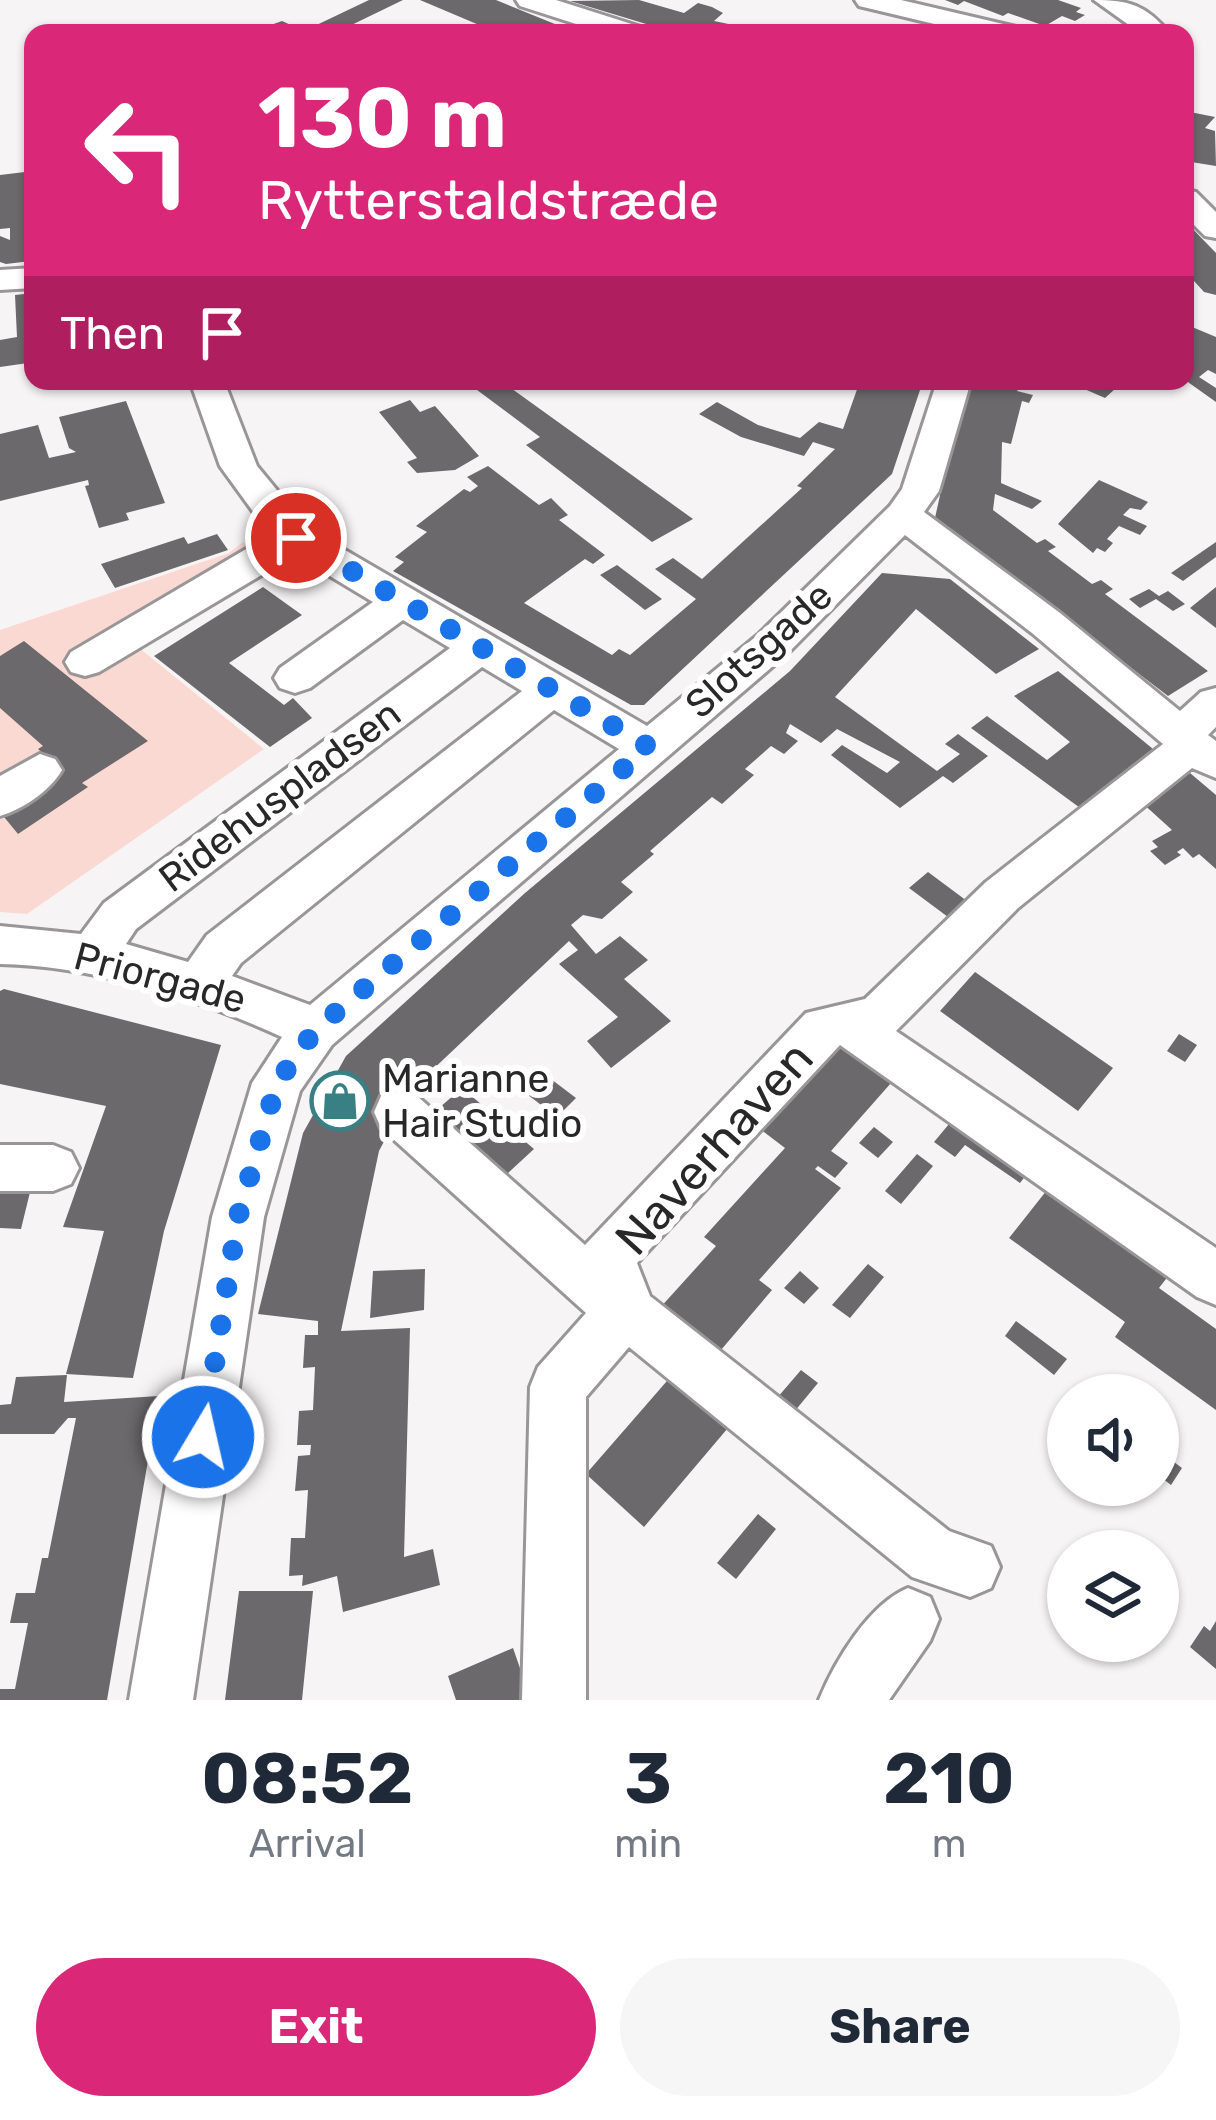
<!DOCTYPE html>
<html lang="en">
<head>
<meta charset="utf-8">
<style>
  :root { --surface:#fff; --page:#f6f6f7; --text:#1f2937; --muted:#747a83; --accent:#db2777 }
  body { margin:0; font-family:Rubik,sans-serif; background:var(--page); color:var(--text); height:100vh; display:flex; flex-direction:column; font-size:45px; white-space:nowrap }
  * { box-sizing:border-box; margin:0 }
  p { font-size:39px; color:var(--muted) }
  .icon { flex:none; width:66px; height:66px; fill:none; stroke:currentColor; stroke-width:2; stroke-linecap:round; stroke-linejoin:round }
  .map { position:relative; height:1700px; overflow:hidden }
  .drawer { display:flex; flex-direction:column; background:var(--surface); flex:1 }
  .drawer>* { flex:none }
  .hud { position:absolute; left:24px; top:24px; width:1170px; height:366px; border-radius:24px; box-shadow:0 3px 9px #0004; background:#db2777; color:#fff; overflow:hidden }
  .tools { position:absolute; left:1047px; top:1374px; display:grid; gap:24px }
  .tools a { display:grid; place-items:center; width:132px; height:132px; border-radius:50%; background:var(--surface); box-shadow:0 3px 9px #0004; font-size:60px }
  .pin { position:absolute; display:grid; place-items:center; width:102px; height:102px; color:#fff; margin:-51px; border:6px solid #fff; border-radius:50%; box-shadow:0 3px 12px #0007 }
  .me { position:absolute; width:132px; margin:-66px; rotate:9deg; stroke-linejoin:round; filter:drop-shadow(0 0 9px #0008) }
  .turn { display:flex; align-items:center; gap:42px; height:252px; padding:0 36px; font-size:54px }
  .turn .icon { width:156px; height:156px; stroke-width:2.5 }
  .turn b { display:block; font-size:84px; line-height:102px }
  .then { display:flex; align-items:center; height:114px; padding:0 36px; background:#0003; gap:24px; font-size:45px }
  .eta { display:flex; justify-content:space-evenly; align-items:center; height:204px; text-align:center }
  .eta b { font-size:72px; font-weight:700; line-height:84px }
  .primary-button { display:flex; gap:24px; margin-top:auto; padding:24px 36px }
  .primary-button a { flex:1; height:138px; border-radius:72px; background:var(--accent); color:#fff; font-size:48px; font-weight:700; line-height:138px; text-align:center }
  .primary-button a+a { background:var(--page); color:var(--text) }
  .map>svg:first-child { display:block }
  .green { fill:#fbd9d3 }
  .building { fill:#6b696c }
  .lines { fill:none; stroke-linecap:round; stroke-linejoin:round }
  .minor-casing { stroke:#999698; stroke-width:6 }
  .minor { fill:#fff; fill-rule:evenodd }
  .route { stroke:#1a73e8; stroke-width:21; stroke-dasharray:0 37.8 }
  .labels { text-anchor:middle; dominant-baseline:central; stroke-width:12; stroke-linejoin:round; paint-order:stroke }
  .street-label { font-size:39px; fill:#292829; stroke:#fff }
  .poi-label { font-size:39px; fill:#292829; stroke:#fff; text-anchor:start }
  .near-street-label { font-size:48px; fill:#292829; stroke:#fff }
</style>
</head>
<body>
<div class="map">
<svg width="1216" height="1700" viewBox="0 0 1216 1700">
  <rect width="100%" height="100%" fill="#f7f4f6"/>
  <!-- green -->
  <path class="green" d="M243 542 267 565 138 647 264 749 27 914 0 912V630L229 553Z"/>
  <!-- building -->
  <path class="building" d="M369 0H403L335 33 257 30 282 21 304 31Z
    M420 0H496L577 33H498Z
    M639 0 684 13 698 3 712 7 723 13 714 21 757 30 676 33 570 1Z
    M945 0H1058L1081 8 1076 12 1085 15 1075 21 1062 16 1045 26 1008 13 1003 16 964 1 958 5Z
    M1185 111 1215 117 1205 128 1215 131 1216 166 1185 161Z
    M33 171 28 238H33L31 261 6 264 0 262V236L10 240V228L0 229V175Z
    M1185 221 1216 253V295L1204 292 1185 271Z
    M33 293V336L24 338 28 363 0 367V340L17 337 15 295Z
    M1185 324 1216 337V374L1208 370 1199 377 1216 388V402L1185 380V364L1193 356 1185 352Z
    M465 381H501L693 519 652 542 526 445 540 437Z
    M860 381H923L892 474 644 705H631L393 571 404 562 395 557 427 532 416 526 464 489 470 492 478 486 467 477 488 466 539 505 551 498 568 515 559 520 605 555 593 564 585 559 524 603 612 655 619 649 630 655 696 599 655 569 673 558 702 579 802 488 797 486 835 449 813 442 804 456 741 437 699 414 717 402 758 425 800 438 819 422 843 429Z
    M965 381H1023L1017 391 1033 395 1029 403 1022 401 1011 444 1002 442 1001 483 1042 501 1032 509 995 494 993 510 1037 543 1045 539 1056 547 1048 551 1092 584 1101 580 1113 589 1105 594 1208 671 1168 696 935 518Z
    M1066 381H1115L1108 386 1115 389 1105 398Z
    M410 400 420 412 435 406 479 456 455 470 417 473 407 462 417 458 379 412Z
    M126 401 165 503 126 513 129 520 99 528 85 486 89 485 88 480 0 501V434L38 425 49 458 76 452 69 448 59 417Z
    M1099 480 1148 502 1141 510 1130 508 1123 515 1147 526 1140 535 1119 526 1107 539 1113 543 1105 552 1097 548 1093 553 1058 524Z
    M217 534 228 550 115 588 101 564 184 537 188 544Z
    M1216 542V557L1183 581 1171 573Z
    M617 565 662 599 645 610 600 575Z
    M882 573 950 579 1039 649 996 674 916 609 835 697 937 771 960 754 945 744 958 734 988 756 953 783 943 776 900 808 831 755 842 745 887 773 900 762 837 729 821 743 790 724 786 733 798 741 784 754 771 746 745 769 754 775 722 804 712 797 650 851 654 854 621 882 633 892 602 919 583 915 571 925 596 954 620 936 648 960 624 979 671 1021 611 1068 587 1041 618 1017 559 964 578 950 569 941 411 1090 379 1151 341 1331 410 1328 404 1557 433 1549 440 1585 343 1612 337 1576 302 1586 303 1575 289 1576 291 1538H305L308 1490 295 1491 298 1456 310 1455 311 1445H297L299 1411 313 1410 315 1367 303 1368 305 1335H318V1321L258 1314 303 1133 346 1056 525 893 790 671Z
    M263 587 302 615 229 663 284 705 293 698 312 718 270 747 154 656Z
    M1216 587V628L1190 608Z
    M1149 589 1159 596 1168 591 1185 604 1173 611 1156 599 1140 608 1129 599Z
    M24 641 148 741 82 783 88 787 18 834 0 812 63 771 38 749 43 746 0 708V656Z
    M1058 671 1164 758 1087 813 971 728 987 716 1047 760 1070 742 1014 696Z
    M1190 773 1216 795V869L1199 854 1193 858 1183 848 1177 852 1181 855 1165 865 1150 851 1158 847 1152 841 1172 830 1140 801Z
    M928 872 967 901 948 917 909 888Z
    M975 972 1113 1068 1078 1111 940 1011Z
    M4 989 221 1045 164 1231 133 1378 66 1374 104 1231 63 1227 106 1106 0 1084V991Z
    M1179 1034 1197 1045 1185 1062 1167 1051Z
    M838 1045 891 1083 831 1151 848 1163 835 1178 818 1166 815 1169 841 1188 759 1280 772 1290 715 1357 658 1310 716 1246 704 1237 785 1148 760 1129Z
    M547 1076 576 1098 557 1117 528 1095Z
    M462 1088 534 1149 495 1185 424 1121Z
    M954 1118 1030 1170 1020 1183 965 1145 955 1157 934 1142Z
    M874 1127 893 1142 878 1158 859 1143Z
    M917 1154 933 1166 901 1204 885 1191Z
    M0 1184H32L21 1229 0 1228Z
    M1047 1190 1169 1275 1159 1288 1216 1329V1410L1115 1337 1125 1322 1009 1238Z
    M868 1264 884 1277 850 1318 832 1305Z
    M425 1269 424 1310 370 1318 373 1271Z
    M800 1271 819 1288 804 1304 784 1288Z
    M1016 1321 1067 1359 1054 1375 1005 1336Z
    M680 1366 739 1415 644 1527 586 1474Z
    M801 1370 818 1383 794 1412 777 1398Z
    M67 1375 64 1402 159 1396 107 1700H0V1689H15L28 1623H10L16 1593H35L42 1558H48L76 1418H68L54 1434H0V1405L11 1404 16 1377Z
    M1158 1450 1182 1468 1171 1485 1158 1475Z
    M758 1514 776 1529 736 1579 717 1563Z
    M239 1591H313L302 1700H225Z
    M1216 1621V1669L1190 1647 1204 1626 1210 1631Z
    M513 1648 531 1700H456L448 1676Z"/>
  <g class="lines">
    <!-- minor casing -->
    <g class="minor-casing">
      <path id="minor" d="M516 0H556L641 27 645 33H604L520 6Z
        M855 0H901L1016 27 1020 33H972L859 6Z
        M1094 0C1129 0 1146 5 1169 33H1140Z
        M1185 190 1196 192 1216 212V238L1205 236 1185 216Z
        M33 268V288L0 290V270Z
        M190 381H224L257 466 309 529 647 726 759 634 890 506 902 489 937 381H971L939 491 924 512 1060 613 1180 711 1201 692 1216 688V727L1208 735 1216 741V778L1192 768 1018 908 896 1031 1216 1248V1305L1197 1297 840 1045 637 1263 650 1296 949 1531 991 1546 1000 1567 991 1588 970 1597 912 1577 629 1347 586 1397V1700H522L530 1387 538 1367 586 1313 381 1128 374 1112 381 1096 399 1090 417 1096 585 1245 806 1013 865 999 986 882 1163 744 1032 633 905 535 787 654 332 1045 300 1091 264 1217 193 1700H129L212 1217 252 1083 282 1037C197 998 95 966 0 964V926L81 934 104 903 450 648 403 620 310 688 295 693 280 688 274 678 280 668 373 602 295 555 99 672 85 676 71 672 65 662 71 652 270 535 220 466ZM482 667 522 691 207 935 188 962 126 944 136 929ZM554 710 619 749 310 1005 232 976 241 963Z
        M40 754 55 759 62 770C50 791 23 809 0 816V776Z
        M0 1145H53L71 1152 79 1168 71 1184 53 1191H0Z
        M908 1588 930 1597 939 1619 930 1641 889 1700H819C835 1661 869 1604 908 1588Z"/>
    </g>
    <!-- minor -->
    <use href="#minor" class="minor"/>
  </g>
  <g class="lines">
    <!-- route -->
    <path class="route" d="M203 1437 238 1217 277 1083 315 1030 649 747 296 538"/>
  </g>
  <!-- icons -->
  <defs>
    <g id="shop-ring" transform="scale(3)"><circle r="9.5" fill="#fff" stroke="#388083" stroke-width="1.5"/><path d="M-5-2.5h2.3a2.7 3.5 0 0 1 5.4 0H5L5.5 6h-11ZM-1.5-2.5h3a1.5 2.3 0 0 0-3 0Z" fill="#388083"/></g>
  </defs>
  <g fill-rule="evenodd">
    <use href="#shop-ring" x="340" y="1101"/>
  </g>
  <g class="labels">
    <!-- street labels -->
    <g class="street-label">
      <text transform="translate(759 650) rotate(-42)">Slotsgade</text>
      <text transform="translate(280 796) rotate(-37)">Ridehuspladsen</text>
      <text transform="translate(160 978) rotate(15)">Priorgade</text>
    </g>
    <!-- poi labels -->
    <g class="poi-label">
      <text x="382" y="1079">Marianne<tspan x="382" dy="45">Hair Studio</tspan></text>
    </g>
    <!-- near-street labels -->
    <g class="near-street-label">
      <text transform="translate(714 1148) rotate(-48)">Naverhaven</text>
    </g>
  </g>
</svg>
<div class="tools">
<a><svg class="icon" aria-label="sound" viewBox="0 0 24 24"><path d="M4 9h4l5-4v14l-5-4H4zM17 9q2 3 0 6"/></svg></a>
<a><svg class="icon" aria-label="layers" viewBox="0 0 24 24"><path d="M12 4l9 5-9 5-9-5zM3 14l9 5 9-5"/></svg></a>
</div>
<div class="pin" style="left:296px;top:538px;background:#d93025"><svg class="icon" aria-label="arrive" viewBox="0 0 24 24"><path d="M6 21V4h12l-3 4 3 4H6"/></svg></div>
<svg class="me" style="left:203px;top:1437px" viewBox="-20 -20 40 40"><circle r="17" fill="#1a73e8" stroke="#fff" stroke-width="3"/><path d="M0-11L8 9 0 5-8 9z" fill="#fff"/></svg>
<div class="hud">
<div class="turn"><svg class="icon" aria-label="left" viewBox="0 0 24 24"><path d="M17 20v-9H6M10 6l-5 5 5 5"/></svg><div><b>130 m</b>Rytterstaldstræde</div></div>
<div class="then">Then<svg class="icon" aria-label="arrive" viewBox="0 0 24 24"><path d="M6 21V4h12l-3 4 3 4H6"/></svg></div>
</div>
</div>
<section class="drawer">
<div class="eta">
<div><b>08:52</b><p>Arrival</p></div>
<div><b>3</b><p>min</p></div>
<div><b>210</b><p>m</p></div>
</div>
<div class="primary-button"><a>Exit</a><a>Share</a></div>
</section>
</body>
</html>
